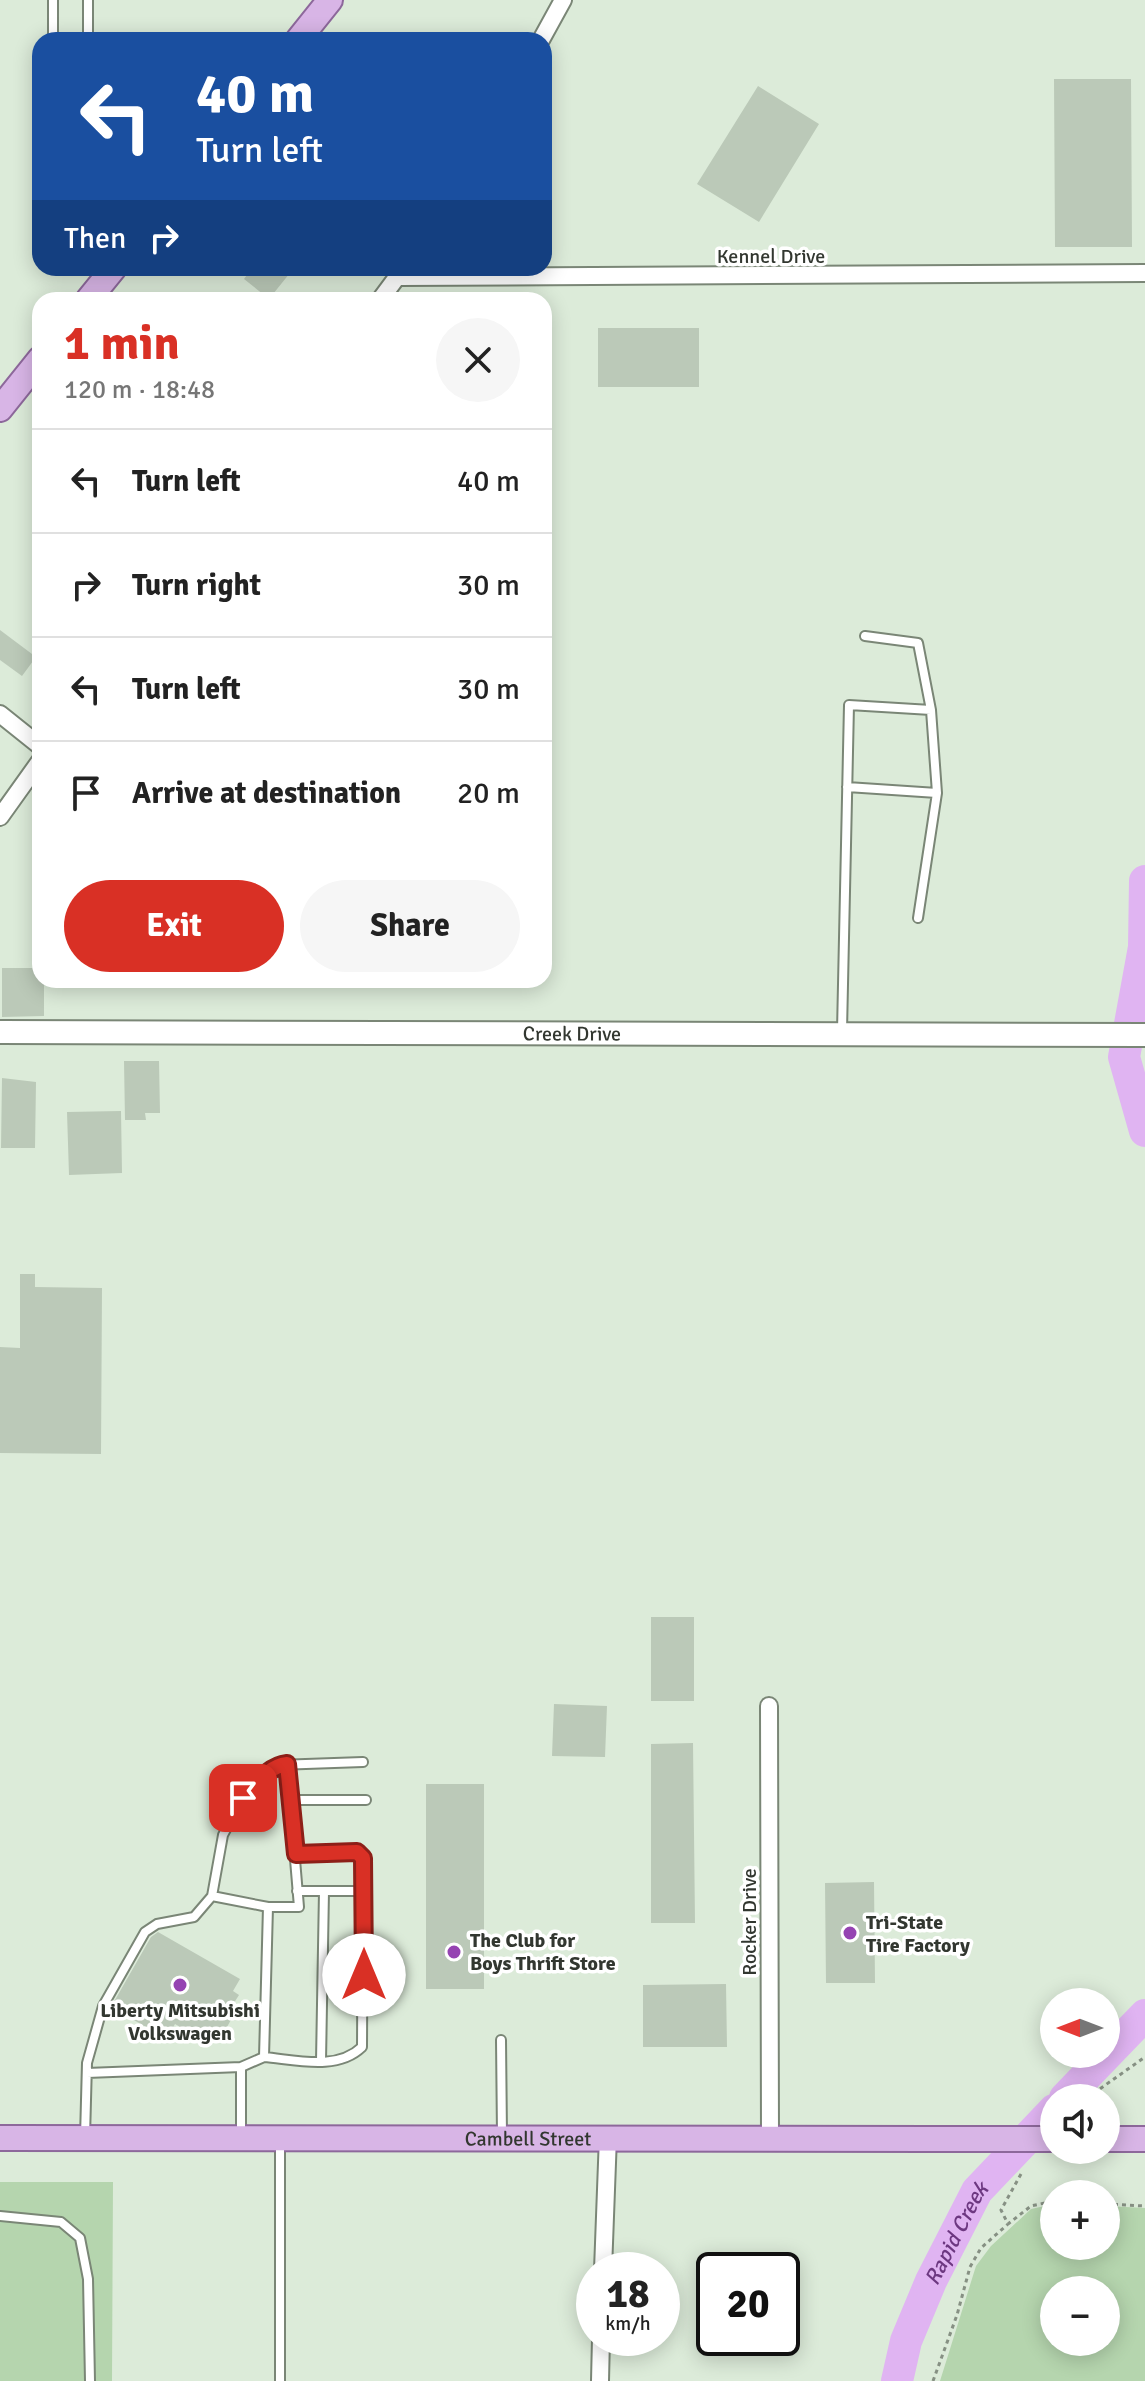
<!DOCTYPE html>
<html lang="en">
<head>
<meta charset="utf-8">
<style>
  :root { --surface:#fff; --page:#f6f6f6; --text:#222; --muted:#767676; --line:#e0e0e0; --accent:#d93025 }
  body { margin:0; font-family:Signika,sans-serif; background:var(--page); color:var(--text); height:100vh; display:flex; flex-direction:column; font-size:30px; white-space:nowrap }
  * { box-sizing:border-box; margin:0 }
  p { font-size:26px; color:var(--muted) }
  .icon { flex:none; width:44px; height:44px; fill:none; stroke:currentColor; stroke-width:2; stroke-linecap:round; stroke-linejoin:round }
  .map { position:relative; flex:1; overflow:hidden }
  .side { position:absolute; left:32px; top:292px; width:520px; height:696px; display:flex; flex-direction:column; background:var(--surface); border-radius:24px; box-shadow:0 4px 20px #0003 }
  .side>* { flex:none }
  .hud { position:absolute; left:32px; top:32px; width:520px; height:244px; border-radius:24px; box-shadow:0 4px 20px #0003; background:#1a4fa0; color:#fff; overflow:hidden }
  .needle { width:52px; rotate:270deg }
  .tools { position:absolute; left:1040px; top:1988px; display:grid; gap:16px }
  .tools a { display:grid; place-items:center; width:80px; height:80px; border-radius:50%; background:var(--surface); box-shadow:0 4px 20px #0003; font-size:40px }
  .speed { position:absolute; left:576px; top:2252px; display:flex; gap:16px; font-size:40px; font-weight:700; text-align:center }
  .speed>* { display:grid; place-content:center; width:104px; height:104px; border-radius:50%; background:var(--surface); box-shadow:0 4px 20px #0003; line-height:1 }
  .speed small { font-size:20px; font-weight:400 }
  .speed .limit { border:4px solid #111; border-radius:12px; background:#fff; color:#111 }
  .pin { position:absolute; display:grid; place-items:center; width:68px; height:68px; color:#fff; margin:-34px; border-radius:16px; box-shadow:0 4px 12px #0006 }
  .me { position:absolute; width:88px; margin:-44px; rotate:0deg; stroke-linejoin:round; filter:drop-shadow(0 0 6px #0008) }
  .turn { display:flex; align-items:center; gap:28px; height:168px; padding:0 32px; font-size:36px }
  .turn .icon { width:104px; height:104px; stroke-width:2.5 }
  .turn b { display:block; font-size:56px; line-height:68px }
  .then { display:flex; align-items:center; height:76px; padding:0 32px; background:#0003; gap:16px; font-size:30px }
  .round { display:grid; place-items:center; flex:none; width:84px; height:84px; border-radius:42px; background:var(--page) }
  .summary { display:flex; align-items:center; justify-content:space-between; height:136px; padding:0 32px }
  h1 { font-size:48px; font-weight:700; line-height:60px; color:var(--accent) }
  .primary-button { display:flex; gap:16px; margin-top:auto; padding:16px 32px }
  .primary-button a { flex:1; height:92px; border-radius:48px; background:var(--accent); color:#fff; font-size:32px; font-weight:700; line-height:92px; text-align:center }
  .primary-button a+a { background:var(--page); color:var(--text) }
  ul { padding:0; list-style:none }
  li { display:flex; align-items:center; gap:24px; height:104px; padding:0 32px; border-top:2px solid var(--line) }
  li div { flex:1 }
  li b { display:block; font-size:30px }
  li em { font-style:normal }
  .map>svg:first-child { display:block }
  .green { fill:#b5d5ae; fill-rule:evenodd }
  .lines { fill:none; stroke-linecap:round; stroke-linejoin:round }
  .river { stroke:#e0b4f2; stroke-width:32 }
  .building { fill:#bbc9b8 }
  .lane-casing { stroke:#7a8676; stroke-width:12 }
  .street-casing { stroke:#7a8676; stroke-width:20 }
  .secondary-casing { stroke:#7a8676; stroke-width:26 }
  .primary-casing { stroke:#8d689b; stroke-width:28 }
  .path { stroke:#869083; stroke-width:3; stroke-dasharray:4 4; stroke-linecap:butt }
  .lane { stroke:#fff; stroke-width:8 }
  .street { stroke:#fff; stroke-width:16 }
  .secondary { stroke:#fff; stroke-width:22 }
  .primary { stroke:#d8b5e6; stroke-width:24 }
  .primary-bridge-casing { stroke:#8d689b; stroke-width:28; stroke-linecap:butt }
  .primary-bridge { stroke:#d8b5e6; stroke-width:24 }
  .route-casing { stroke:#8d1f18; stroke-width:20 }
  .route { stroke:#d93025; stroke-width:14 }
  .poi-dot { fill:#9543b2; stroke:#fff; stroke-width:3 }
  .labels { text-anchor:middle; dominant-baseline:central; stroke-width:7; stroke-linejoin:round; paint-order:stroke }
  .street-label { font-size:20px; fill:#323730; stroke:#fff }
  .poi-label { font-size:20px; font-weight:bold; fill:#323730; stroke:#fff; text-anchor:start }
  .water-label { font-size:22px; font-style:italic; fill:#6d3881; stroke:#fff }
</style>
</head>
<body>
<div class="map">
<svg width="1145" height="2381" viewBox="0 0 1145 2381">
  <rect width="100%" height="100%" fill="#dcebd9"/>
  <!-- green -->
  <path class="green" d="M0 2182H113L112 2381H0Z
    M1054 2204V2246H1106V2206L1145 2208V2381H940L976 2266 991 2246 1031 2209ZM1054 2290H1106V2342H1054Z"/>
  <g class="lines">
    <!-- river -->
    <g class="river">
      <path d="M1145 881 1144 947 1124 1057 1145 1131"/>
      <path d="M1065 2098 1145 2015"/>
      <path id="s1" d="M897 2381 906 2341 931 2281 977 2191 1054 2110"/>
    </g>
  </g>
  <!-- building -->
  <path class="building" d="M1054 79H1131L1132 247H1055Z
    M758 86 819 124 759 222 697 184Z
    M252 268H294L269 299 244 279Z
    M598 328H699V387H598Z
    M0 630 36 657 22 676 0 660Z
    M2 968H40V980H44V1016L2 1017Z
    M124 1061H159L160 1113H145L146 1120H125Z
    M2 1078 36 1082 35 1148H1Z
    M121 1111 122 1173 69 1175 67 1112Z
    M20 1274H35V1287L102 1288 101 1454 0 1453V1347L20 1348Z
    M651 1617H694V1701H651Z
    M554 1704 607 1706 605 1757 552 1756Z
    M693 1743 695 1923H651V1744Z
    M426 1784H484V1989H426Z
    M874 1882 875 1983H826L825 1883Z
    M158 1932 240 1979 233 1991 239 1995 232 2006 237 2009 222 2036 217 2033 210 2044 175 2024 167 2039 111 2007 151 1937Z
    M726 1984 727 2047H643V1985Z"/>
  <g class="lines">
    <!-- lane casing -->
    <g class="lane-casing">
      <path id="lane" d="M53 0V40
        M88 0V40
        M865 636 918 643 931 710 937 793 918 918
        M847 787 937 793
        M842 1031 849 705 931 710
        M291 1800H366
        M297 1891H363
        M212 1896 268 1907H299L287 1764
        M501 2040 502 2135
        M264 2057C297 2060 337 2071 362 2047L363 1858 357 1852 296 1854
        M321 2061 324 1891
        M241 2067V2134
        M87 2073 241 2067 264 2057 268 1907
        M85 2137 87 2063 103 2006 145 1932 157 1924 194 1917 212 1896 223 1835 243 1798 277 1765 363 1762
        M280 2142V2381
        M0 2216 61 2222 80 2238 88 2279 90 2381"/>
    </g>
    <!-- street casing -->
    <g class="street-casing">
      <path id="street" d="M541 40 563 0
        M398 277 1145 273
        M380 300 403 269
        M0 714 40 746
        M0 817 40 761
        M769 1706 770 2137
        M603 2270 608 2136
        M600 2381 601 2338"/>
    </g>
    <!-- secondary casing -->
    <g class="secondary-casing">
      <g id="secondary">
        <path id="s2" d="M0 1032 1145 1035"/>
      </g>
    </g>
    <!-- primary casing -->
    <g class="primary-casing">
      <g id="primary">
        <path d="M298 40 330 0"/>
        <path d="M88 300 114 268"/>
        <path d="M0 409 40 359"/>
        <path id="s3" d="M0 2138 932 2139"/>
        <path d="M1106 2139H1145"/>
      </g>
    </g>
    <!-- path -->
    <path class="path" d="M1087 2098 1145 2057
      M1021 2174 1001 2210 1008 2224 1031 2206 1054 2201
      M1106 2204 1145 2206
      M933 2381 957 2315 970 2267 981 2248 1008 2224"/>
    <!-- lane -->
    <use href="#lane" class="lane"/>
    <!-- street -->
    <use href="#street" class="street"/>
    <!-- secondary -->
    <use href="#secondary" class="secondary"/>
    <!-- primary -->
    <use href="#primary" class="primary"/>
    <!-- primary-bridge casing -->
    <g class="primary-bridge-casing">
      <path id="primary-bridge" d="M932 2139H1054"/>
    </g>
    <!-- primary-bridge -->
    <use href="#primary-bridge" class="primary-bridge"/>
  </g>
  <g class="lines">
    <!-- route casing -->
    <g class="route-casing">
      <path id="route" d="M243 1798C256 1785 268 1766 287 1764L296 1854 357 1852 363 1858 364 1975"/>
    </g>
    <!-- route -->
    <use href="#route" class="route"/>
  </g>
  <!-- markers -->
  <g class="poi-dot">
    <circle cx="850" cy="1933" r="8"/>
    <circle cx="454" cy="1952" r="8"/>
    <circle cx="180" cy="1985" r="8"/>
  </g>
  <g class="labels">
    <!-- street labels -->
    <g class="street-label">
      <text x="771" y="256">Kennel Drive</text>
      <text stroke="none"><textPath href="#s2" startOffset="572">Creek Drive</textPath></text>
      <text transform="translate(749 1922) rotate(-90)">Rocker Drive</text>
      <text stroke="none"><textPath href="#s3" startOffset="528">Cambell Street</textPath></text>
    </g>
    <!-- poi labels -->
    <g class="poi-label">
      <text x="866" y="1922">Tri-State<tspan x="866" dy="23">Tire Factory</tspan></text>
      <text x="470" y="1940">The Club for<tspan x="470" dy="23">Boys Thrift Store</tspan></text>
      <text x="180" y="2010" text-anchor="middle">Liberty Mitsubishi<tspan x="180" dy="23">Volkswagen</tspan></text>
    </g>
    <!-- water labels -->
    <g class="water-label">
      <text stroke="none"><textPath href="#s1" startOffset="160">Rapid Creek</textPath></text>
    </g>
  </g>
</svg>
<div class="tools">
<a><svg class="needle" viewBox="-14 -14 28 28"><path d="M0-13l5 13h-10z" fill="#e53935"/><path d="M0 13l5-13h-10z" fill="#767676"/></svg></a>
<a><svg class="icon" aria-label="sound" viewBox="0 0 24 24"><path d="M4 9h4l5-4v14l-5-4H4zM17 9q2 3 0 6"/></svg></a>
<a>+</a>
<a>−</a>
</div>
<div class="speed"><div>18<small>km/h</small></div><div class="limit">20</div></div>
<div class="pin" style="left:243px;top:1798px;background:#d93025"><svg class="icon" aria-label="arrive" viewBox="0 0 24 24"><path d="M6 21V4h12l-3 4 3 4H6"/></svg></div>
<svg class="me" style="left:364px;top:1975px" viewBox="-20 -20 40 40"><circle r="19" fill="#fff"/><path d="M0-13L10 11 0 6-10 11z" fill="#d93025"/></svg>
<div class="hud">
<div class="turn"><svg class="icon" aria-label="left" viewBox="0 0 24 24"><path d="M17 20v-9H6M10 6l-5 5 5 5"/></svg><div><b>40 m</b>Turn left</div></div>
<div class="then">Then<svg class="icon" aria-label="right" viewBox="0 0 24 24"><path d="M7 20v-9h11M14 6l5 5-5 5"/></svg></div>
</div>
<section class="side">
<div class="summary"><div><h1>1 min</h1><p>120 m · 18:48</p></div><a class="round"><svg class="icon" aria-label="close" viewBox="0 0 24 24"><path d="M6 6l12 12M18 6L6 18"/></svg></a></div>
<ul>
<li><svg class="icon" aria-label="left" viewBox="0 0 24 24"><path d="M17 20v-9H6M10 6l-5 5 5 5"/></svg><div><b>Turn left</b></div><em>40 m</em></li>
<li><svg class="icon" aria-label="right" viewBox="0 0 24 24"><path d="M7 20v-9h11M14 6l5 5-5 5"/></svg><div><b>Turn right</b></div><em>30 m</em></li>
<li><svg class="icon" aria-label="left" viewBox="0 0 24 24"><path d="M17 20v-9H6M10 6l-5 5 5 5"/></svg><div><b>Turn left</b></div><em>30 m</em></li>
<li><svg class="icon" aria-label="arrive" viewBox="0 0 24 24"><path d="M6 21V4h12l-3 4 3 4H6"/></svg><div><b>Arrive at destination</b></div><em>20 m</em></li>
</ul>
<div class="primary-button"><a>Exit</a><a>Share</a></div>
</section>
</div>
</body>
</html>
